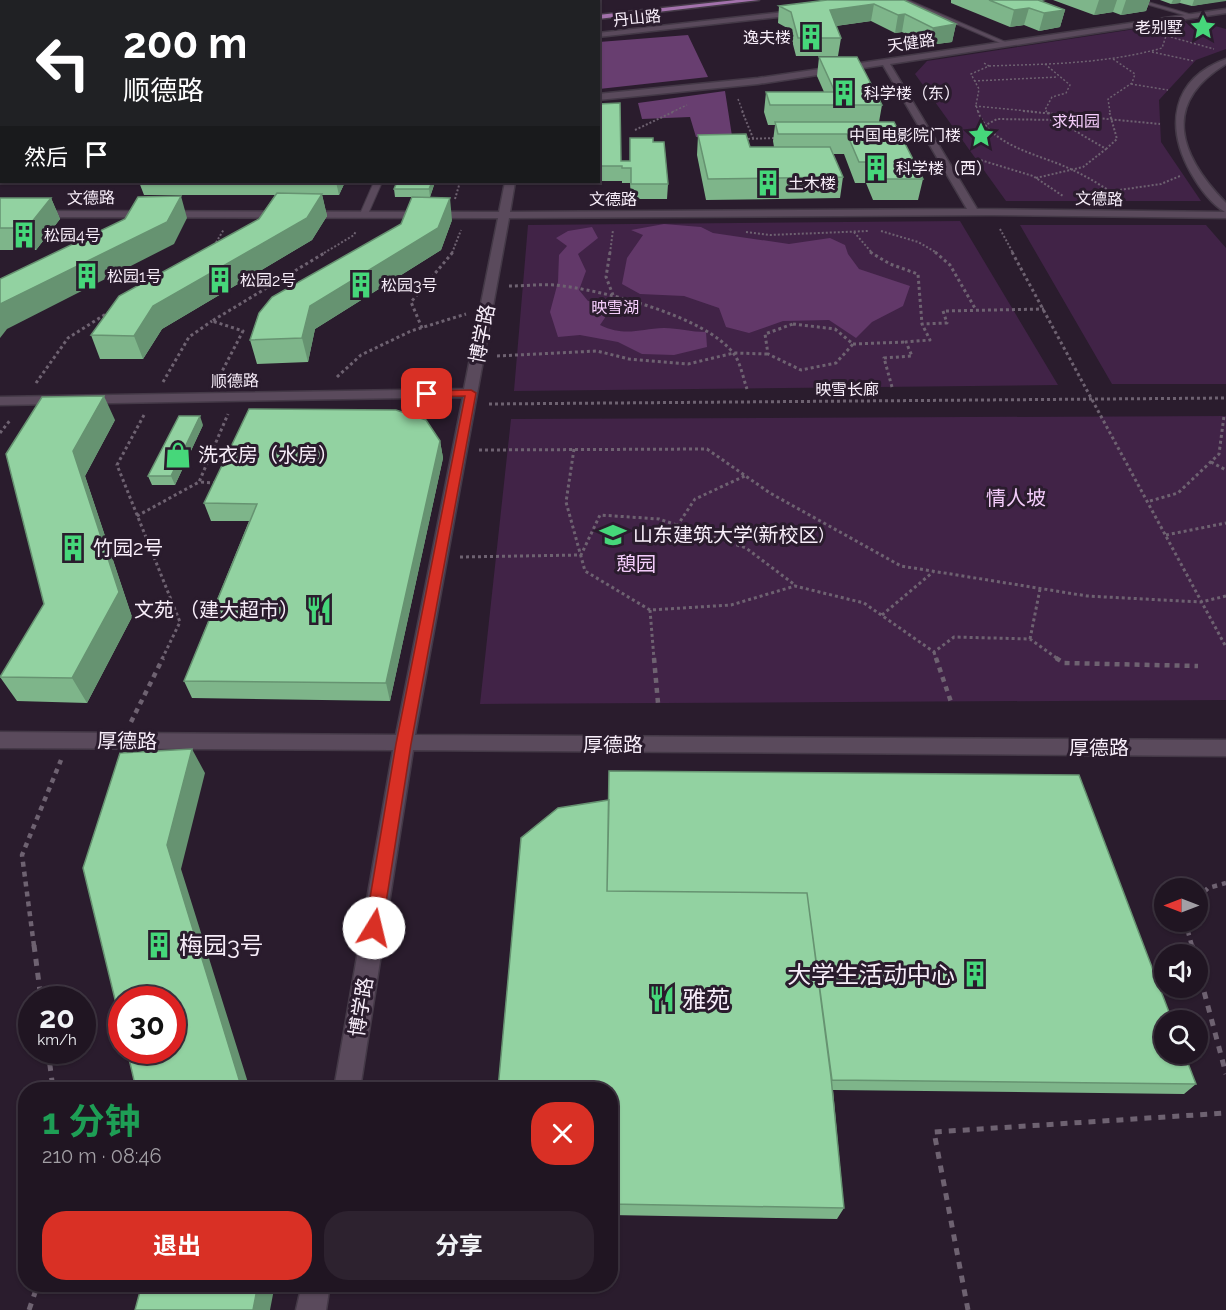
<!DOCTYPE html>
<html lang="zh">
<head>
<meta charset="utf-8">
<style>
  :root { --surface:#201522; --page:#2d222f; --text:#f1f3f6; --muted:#a29fa5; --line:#3d3440; --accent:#d93025 }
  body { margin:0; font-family:Raleway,"Noto Sans SC",sans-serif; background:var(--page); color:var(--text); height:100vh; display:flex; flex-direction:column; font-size:22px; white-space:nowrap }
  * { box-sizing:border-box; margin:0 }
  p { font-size:20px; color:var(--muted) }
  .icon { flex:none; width:33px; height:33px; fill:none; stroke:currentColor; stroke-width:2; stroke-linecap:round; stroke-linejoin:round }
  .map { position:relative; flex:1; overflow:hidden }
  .panel { position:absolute; left:18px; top:1082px; width:600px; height:210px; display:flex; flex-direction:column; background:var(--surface); border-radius:24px; box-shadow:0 2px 4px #0004,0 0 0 2px var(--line) }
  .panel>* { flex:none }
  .top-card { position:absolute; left:0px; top:0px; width:600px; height:183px; box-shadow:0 2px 4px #0004,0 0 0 2px var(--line); background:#202124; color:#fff; overflow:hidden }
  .needle { width:39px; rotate:270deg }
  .tools { position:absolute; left:1154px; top:878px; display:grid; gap:12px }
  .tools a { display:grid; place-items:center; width:54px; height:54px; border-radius:50%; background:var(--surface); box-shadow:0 2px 4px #0004,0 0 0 2px var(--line); font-size:30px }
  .speed { position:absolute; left:18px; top:986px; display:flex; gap:12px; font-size:30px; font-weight:700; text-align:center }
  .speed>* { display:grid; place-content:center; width:78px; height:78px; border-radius:50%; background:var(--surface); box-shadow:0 2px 4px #0004,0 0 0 2px var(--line); line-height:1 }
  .speed small { font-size:15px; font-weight:400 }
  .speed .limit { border:9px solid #d22; background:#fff; color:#111 }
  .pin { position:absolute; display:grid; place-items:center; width:51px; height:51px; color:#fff; margin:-26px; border-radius:12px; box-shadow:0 3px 9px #0006 }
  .me { position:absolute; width:66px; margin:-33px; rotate:9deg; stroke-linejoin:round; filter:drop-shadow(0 0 4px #0008) }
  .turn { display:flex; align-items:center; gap:21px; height:126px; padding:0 24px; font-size:27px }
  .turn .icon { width:78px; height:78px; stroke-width:2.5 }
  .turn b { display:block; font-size:42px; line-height:51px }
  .then { display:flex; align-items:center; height:57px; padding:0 24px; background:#0003; gap:12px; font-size:22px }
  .round { display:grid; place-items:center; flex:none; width:63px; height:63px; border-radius:24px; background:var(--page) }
  .headline { display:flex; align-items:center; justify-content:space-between; height:102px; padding:0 24px }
  h1 { font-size:36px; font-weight:700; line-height:45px; color:#1e9e55 }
  .primary-button { display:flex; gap:12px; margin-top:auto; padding:12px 24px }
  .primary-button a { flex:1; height:69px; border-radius:24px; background:var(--accent); color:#fff; font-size:24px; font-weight:700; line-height:69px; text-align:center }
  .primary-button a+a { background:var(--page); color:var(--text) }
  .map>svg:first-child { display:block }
  .green { fill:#412347 }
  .forest { fill:#683e70 }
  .water { fill:#623869 }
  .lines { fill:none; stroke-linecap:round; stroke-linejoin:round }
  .lane-casing { stroke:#443947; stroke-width:2 }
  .street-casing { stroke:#443947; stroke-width:3 }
  .primary-casing { stroke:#443947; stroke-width:3 }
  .path-far4 { stroke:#6e6271; stroke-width:1.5; stroke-dasharray:2 2; stroke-linecap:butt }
  .path-far3 { stroke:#6e6271; stroke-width:2; stroke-dasharray:2 2; stroke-linecap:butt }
  .path-far2 { stroke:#6e6271; stroke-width:3; stroke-dasharray:3 3; stroke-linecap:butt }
  .path-far1 { stroke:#6e6271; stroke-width:4.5; stroke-dasharray:5 5; stroke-linecap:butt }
  .path { stroke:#6e6271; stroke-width:5; stroke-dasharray:7 7; stroke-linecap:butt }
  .lane { fill:#5a4a5c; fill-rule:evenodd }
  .street { fill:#5a4a5c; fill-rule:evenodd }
  .primary { fill:#a372ac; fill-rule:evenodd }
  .wall { fill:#7eb58a }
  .shaded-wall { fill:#669371 }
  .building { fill:#92d2a1; stroke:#669371; stroke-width:1.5 }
  .route { fill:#d93025; stroke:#8d1f18; stroke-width:1.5 }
  .labels { text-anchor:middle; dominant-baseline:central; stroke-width:6; stroke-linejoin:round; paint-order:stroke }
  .far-street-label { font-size:16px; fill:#f7edf9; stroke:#2a1c2d }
  .far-poi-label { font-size:16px; fill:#f7edf9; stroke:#2a1c2d; text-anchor:start }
  .far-park-label { font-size:16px; fill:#f4cdfb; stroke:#2a1c2d }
  .street-label { font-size:20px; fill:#f7edf9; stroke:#2a1c2d }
  .poi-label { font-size:20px; fill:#f7edf9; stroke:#2a1c2d; text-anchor:start }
  .park-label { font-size:20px; fill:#f4cdfb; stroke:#2a1c2d }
  .near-poi-label { font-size:24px; fill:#f7edf9; stroke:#2a1c2d; text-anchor:start }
</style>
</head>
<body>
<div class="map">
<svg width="1226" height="1310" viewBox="0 0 1226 1310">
  <rect width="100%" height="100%" fill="#2a1c2d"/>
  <!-- green -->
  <path class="green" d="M1194 20 1226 29V49L1196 60 1159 100 1161 142 1201 201H1006L915 74 927 61Z
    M960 221 1058 385 514 391 528 225Z
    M1020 225H1206L1226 248V384H1112Z
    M1226 416V700L480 704 511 419Z"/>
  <!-- forest -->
  <path class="forest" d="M688 35 708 77 599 89V42Z
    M725 91 732 136 696 137 690 117 642 119 638 103Z"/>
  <!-- water -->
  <path class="water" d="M664 224 701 227 713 233 789 244 830 238 845 245 848 254 859 269 910 286 903 306 872 322 856 338 829 320 783 321 749 333 726 327 719 308 684 296 640 294 622 284 627 258 643 235 631 230Z
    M592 227 598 238 578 254 586 271 579 290 588 301 615 303 600 325C625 337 639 329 664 328 678 328 691 332 706 332L707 347 674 355 642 354 618 342 580 335 558 337 550 312 558 282 559 255 567 246 556 238 568 231Z"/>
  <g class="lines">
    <!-- lane casing -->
    <g class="lane-casing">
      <path id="lane" d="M901 0H908L1010 44 1005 45Z
        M1132 0H1141L1196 16 1191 17Z
        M0 134H2L0 139Z
        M374 182H382L368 214 361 216 360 214Z"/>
    </g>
    <!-- street casing -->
    <g class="street-casing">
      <path id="street" d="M349 0H355L348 2Z
        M386 0H392L393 2H385Z
        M1226 9V13L890 64 977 209 1225 212C1211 204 1199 187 1191 173 1165 127 1171 79 1226 59V64C1160 104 1180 156 1226 203V218L991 215 509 218 415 735 1226 740V756L413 750 360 1089H334L393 750 0 748V732L396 735 463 397 0 405V397L464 389 498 218 0 217V211L499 212 505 182H515L510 212 967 209 883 65 758 84 598 100V94L758 78Z
        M802 10 805 14 598 37V33Z
        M0 32H2V36H0Z
        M302 1284H330L326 1310H296Z"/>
    </g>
    <!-- primary casing -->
    <g class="primary-casing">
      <path id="primary" d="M736 0H759L598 19V15Z
        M0 58H2V62H0Z"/>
    </g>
    <!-- path-far4 -->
    <path class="path-far4" d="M1167 36 1214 49
      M1152 52 1194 61
      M1045 64 1070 85 1066 93 1052 97 1045 110 1047 112
      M989 66C1048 64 1105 64 1162 48L1167 33
      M974 81 1058 77
      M1131 84 1168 90
      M738 99 743 112
      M975 106 1038 112
      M672 112 687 105
      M978 112 976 105 979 89 971 74 989 66 984 63
      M1110 112 1108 99 1132 83 1135 74 1113 59"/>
    <!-- path-far3 -->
    <path class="path-far3" d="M742 111 753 138
      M978 111C989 145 1037 154 1066 167 1085 175 1102 186 1119 197
      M1023 111 1160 124
      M984 126 997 119 1056 120
      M635 130 675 111
      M744 139 776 138
      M1106 149 1117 139 1109 111
      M977 159 1033 176 1063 196
      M1036 178 1083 167 1106 149 1067 126 1046 111
      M1112 191 1161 184 1180 176
      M455 199 460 182
      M1000 229 1013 253
      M881 231 918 242 937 253
      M746 232 770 235 868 231
      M854 232 872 253
      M214 246 224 229
      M324 253 354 235 356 231
      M452 253 461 230
      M610 253 613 230"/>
    <!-- path-far2 -->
    <path class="path-far2" d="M610 252 606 277 613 295
      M870 252 890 264 918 274 922 324
      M935 252 950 265 976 310
      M1012 252 1226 647
      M509 286C524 286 540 284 555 285 602 290 706 316 734 354 741 364 743 378 747 389
      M793 324 835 329 853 344 836 363 801 370 768 354 765 334Z
      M422 328 411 302 453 252
      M853 344 906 342
      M497 356 597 351 629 359 688 364 734 353 768 354
      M337 377 361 355 411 331 466 314
      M217 381 243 331 212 321 326 252
      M163 382 189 337 212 321
      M36 383 68 338 109 312
      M892 387 884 358 912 356 906 342 930 340 922 324 947 323 943 311 1044 309
      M489 404 1226 398
      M144 415 117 465 180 622 162 659
      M0 433 11 419
      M574 449 566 502 585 571 650 610 731 605 795 586 864 603 934 652 954 637 1030 639 1058 659
      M479 450 707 449 770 493 901 566 1087 596 1201 602 1226 596
      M1211 462 1226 470
      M216 483 199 482 228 414
      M1150 501 1178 493 1219 454 1224 416
      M137 516 199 482
      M677 526 695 499 745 476
      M1166 535 1226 523
      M460 557 581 555 600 515 659 519 746 548 795 585
      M650 610 654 659
      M882 615 933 572
      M1030 639 1040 589
      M934 652 936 659"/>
    <!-- path-far1 -->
    <path class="path-far1" d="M654 658 658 703
      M936 658 951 702
      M1056 658 1064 663 1198 666
      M131 722 163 658
      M1197 899 1208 888 1226 883
      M1185 921 1192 946
      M34 946 22 855 61 760"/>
    <!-- path -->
    <path class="path" d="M34 945 41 999
      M1192 945 1194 954
      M1197 965 1226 1074
      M48 1050 53 1089
      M29 1310 38 1284
      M968 1310 934 1132 1226 1113"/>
    <!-- lane -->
    <use href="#lane" class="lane"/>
    <!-- street -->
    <use href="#street" class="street"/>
    <!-- primary -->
    <use href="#primary" class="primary"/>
  </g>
  <!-- wall -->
  <path class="wall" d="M0 0H72L70 2H2V21H0Z
    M89 0H270L269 2H89Z
    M904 0 956 24 952 42 929 45 902 32 895 33 871 21 836 26 841 38 838 56H796L789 29 778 23 779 6Z
    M951 0H1046L1041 1 1065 10 1060 27 1039 31 1024 25 1010 27 951 3Z
    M1053 0H1150L1146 11 1121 15 1113 12 1094 15Z
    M1160 0H1226L1192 6 1180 3 1171 4Z
    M819 57 882 105 879 122 923 179 918 200H873L866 183H855L844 154H833L843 177 840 198 706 200 697 155 698 135 750 147H774L773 141 775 125H768L764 112 766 92H824L817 76Z
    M598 104 621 161H630V138L653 142 668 184 667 199H631L630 183H622V181H598Z
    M139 182H345L339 195H322L327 216 312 240 162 329 143 359H100L91 335 259 219 275 195H144Z
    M397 182H435L430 197H395L394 189Z
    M0 198H51L60 219 36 250H0Z
    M452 220 441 250 315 329 308 362 257 364 250 340Z
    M115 420 85 476 132 617 87 703 17 701 0 677 44 604 6 454Z
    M203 425 175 485H152L148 476Z
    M440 441 443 458 390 701 192 698 184 681 249 521H211L204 503Z
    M521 838 1196 1084 1184 1094 833 1090 844 1208 837 1219 610 1215V1089Z"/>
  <!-- shaded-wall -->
  <path class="shaded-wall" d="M53 0H72L70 2H51Z
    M259 0H270L269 2H259Z
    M1099 0H1117L1113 12 1094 15Z
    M1126 0H1150L1146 11 1121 15Z
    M1173 0H1181L1180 3 1171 4Z
    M1194 0H1226V1L1192 6Z
    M874 4 871 21 828 27 830 10Z
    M1029 8 1024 25 1010 27 1014 10Z
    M1065 10 1060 27 1039 31 1044 13Z
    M905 14 902 32 895 33 898 15Z
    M956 24 952 42 929 45 933 28Z
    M336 182H345L339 195Z
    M432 182H435L430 197 429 189Z
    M322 194 327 216 312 240 162 329 143 359 134 336 153 306Z
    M181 196 187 218 174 244 7 329 0 338V304Z
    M51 198 60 219 36 250 27 228Z
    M450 198 452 220 441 250 315 329 308 362 302 338 310 306Z
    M104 396 115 420 85 476 132 617 87 703 72 678 73 451Z
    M200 416 203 425 175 485 171 476Z
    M440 441 443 458 390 701 386 683Z
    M192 749 205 773 181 869 250 1089H242L167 845Z
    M258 1284H275L270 1310H253Z"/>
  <!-- building -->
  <path class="building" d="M0 0H53L51 2H2V9H0Z
    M827 0H904L956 24 933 28 905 14 898 15 874 4 830 10 841 38H798L791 12 779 6Z
    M989 0H1038L1065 10 1044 13 1029 8 1014 10Z
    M89 1H171V2H89Z
    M819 57H857L882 105H770L766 92H835Z
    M620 103 621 161H630V138H653V142H664L668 184H631V168H622V166H598V104Z
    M775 122H894L923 179H877L869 162H859L847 134H778Z
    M746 134 750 147H830L843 177 708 179 698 135Z
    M397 182H432L429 189H394Z
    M277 193 322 194 307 218 153 306 134 336 91 335 119 296 259 219Z
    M181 196 167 222 0 304V279L125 219 138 197Z
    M412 197 450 198 438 228 310 306 302 338 250 340 259 313 272 297 401 224Z
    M0 198H51L27 228H0Z
    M104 396 73 451 119 592 72 678 0 677 44 604 6 454 42 397Z
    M249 409 396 410 426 420 440 441 386 683 184 681 257 504 204 503Z
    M179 416H200L171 476H148Z
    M192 749 167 845 242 1089H136L127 1050H172V999H122V1028L83 868 120 753Z
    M609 771 1079 775 1172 1020H1164V1053H1184L1196 1084 832 1080 807 893 607 891Z
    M609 800 607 891 807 893 831 1077 844 1208 610 1204V1089H498L521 838 558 808Z
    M142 1284H258L253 1310H135Z"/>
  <!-- route -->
  <path class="route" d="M471 390 476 393 411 744 382 928 380 934 374 936 368 934 365 928 396 744 465 396 427 397 422 394 427 391Z"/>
  <!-- icons -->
  <defs>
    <g id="sight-bare" transform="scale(2.07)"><path d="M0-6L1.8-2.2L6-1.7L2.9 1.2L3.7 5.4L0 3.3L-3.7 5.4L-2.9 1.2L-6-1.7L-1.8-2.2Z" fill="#46d77a" stroke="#2a1c2d" stroke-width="2.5" paint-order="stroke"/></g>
    <g id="building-bare" transform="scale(2.07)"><path d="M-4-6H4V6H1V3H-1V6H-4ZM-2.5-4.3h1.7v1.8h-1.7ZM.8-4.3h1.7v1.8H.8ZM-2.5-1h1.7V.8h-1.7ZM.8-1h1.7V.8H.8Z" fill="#46d77a" stroke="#2a1c2d" stroke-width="2.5" paint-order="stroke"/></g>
    <g id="shop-bare" transform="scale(2.07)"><path d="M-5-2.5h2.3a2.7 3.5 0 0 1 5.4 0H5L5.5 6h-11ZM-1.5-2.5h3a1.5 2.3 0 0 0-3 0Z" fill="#46d77a" stroke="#2a1c2d" stroke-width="2.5" paint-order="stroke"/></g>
    <g id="university-bare" transform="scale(2.07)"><path d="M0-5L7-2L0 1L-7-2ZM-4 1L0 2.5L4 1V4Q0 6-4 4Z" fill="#46d77a" stroke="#2a1c2d" stroke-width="2.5" paint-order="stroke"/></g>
    <g id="restaurant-bare" transform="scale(2.07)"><path d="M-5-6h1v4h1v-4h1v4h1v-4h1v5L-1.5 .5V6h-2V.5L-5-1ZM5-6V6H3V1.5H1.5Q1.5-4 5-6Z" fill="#46d77a" stroke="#2a1c2d" stroke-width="2.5" paint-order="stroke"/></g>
  </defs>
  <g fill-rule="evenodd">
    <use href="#sight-bare" x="1203" y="27"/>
    <use href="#building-bare" x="811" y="37"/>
    <use href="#building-bare" x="844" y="93"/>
    <use href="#sight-bare" x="981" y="135"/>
    <use href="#building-bare" x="876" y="168"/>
    <use href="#building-bare" x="768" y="183"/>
    <use href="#building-bare" x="24" y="235"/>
    <use href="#building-bare" x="87" y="276"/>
    <use href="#building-bare" x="220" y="280"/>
    <use href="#building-bare" x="361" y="285"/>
    <use href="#shop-bare" x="178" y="455"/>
    <use href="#university-bare" x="613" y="535"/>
    <use href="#building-bare" x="73" y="548"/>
    <use href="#restaurant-bare" x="319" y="610"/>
    <use href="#building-bare" x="159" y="945"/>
    <use href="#building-bare" x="975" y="974"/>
    <use href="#restaurant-bare" x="662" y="999"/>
  </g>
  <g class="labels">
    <!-- far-street labels -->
    <g class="far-street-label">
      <text transform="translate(637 18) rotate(-6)">丹山路</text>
      <text transform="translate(911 43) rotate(-8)">天健路</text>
      <text transform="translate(91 198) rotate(-1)">文德路</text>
      <text x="613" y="199">文德路</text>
      <text transform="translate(1099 199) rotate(1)">文德路</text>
      <text transform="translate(235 381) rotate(-1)">顺德路</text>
      <text x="847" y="389">映雪长廊</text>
    </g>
    <!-- far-poi labels -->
    <g class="far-poi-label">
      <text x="1183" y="27" text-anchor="end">老别墅</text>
      <text x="791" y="37" text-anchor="end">逸夫楼</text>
      <text x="864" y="93">科学楼（东）</text>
      <text x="961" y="135" text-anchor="end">中国电影院门楼</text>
      <text x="896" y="168">科学楼（西）</text>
      <text x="788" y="183">土木楼</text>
      <text x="44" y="235">松园4号</text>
      <text x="107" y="276">松园1号</text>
      <text x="240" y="280">松园2号</text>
      <text x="381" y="285">松园3号</text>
    </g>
    <!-- far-park labels -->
    <g class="far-park-label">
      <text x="1076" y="121">求知园</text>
      <text x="615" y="307">映雪湖</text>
    </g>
    <!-- street labels -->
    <g class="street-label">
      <text transform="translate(482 334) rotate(-79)">博学路</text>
      <text transform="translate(127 741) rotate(1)">厚德路</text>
      <text x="613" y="745">厚德路</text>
      <text x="1099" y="748">厚德路</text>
      <text transform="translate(361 1007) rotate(-81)">博学路</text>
    </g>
    <!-- poi labels -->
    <g class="poi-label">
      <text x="198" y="455">洗衣房（水房）</text>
      <text x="633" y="535">山东建筑大学(新校区)</text>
      <text x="93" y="548">竹园2号</text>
      <text x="299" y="610" text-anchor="end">文苑 （建大超市）</text>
    </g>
    <!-- park labels -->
    <g class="park-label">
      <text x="1016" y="498">情人坡</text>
      <text x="636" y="564">憩园</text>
    </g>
    <!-- near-poi labels -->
    <g class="near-poi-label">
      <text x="179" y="945">梅园3号</text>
      <text x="955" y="974" text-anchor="end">大学生活动中心</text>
      <text x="682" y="999">雅苑</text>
    </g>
  </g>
</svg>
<div class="tools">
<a><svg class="needle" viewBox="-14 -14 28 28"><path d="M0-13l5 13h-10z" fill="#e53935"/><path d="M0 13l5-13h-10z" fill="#a29fa5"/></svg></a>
<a><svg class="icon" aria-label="sound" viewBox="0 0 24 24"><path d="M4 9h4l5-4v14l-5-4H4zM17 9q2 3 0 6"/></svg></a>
<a><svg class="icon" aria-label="search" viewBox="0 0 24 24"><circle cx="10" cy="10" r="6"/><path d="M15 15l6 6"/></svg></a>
</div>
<div class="speed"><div>20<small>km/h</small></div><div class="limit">30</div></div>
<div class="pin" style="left:427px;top:394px;background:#d93025"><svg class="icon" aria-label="arrive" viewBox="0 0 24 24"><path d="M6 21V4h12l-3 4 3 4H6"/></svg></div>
<svg class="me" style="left:374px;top:928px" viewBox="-20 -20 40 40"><circle r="19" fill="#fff"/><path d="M0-13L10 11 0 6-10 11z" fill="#d93025"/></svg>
<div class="top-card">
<div class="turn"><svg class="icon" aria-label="left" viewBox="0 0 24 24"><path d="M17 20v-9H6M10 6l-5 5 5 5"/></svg><div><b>200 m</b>顺德路</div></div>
<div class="then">然后<svg class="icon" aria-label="arrive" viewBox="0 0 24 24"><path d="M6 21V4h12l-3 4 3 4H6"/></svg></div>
</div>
<section class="panel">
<div class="headline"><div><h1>1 分钟</h1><p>210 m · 08:46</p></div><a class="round" style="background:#d93025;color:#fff"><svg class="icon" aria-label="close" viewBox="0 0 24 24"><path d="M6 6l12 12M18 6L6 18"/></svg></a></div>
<div class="primary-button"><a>退出</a><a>分享</a></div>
</section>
</div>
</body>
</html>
